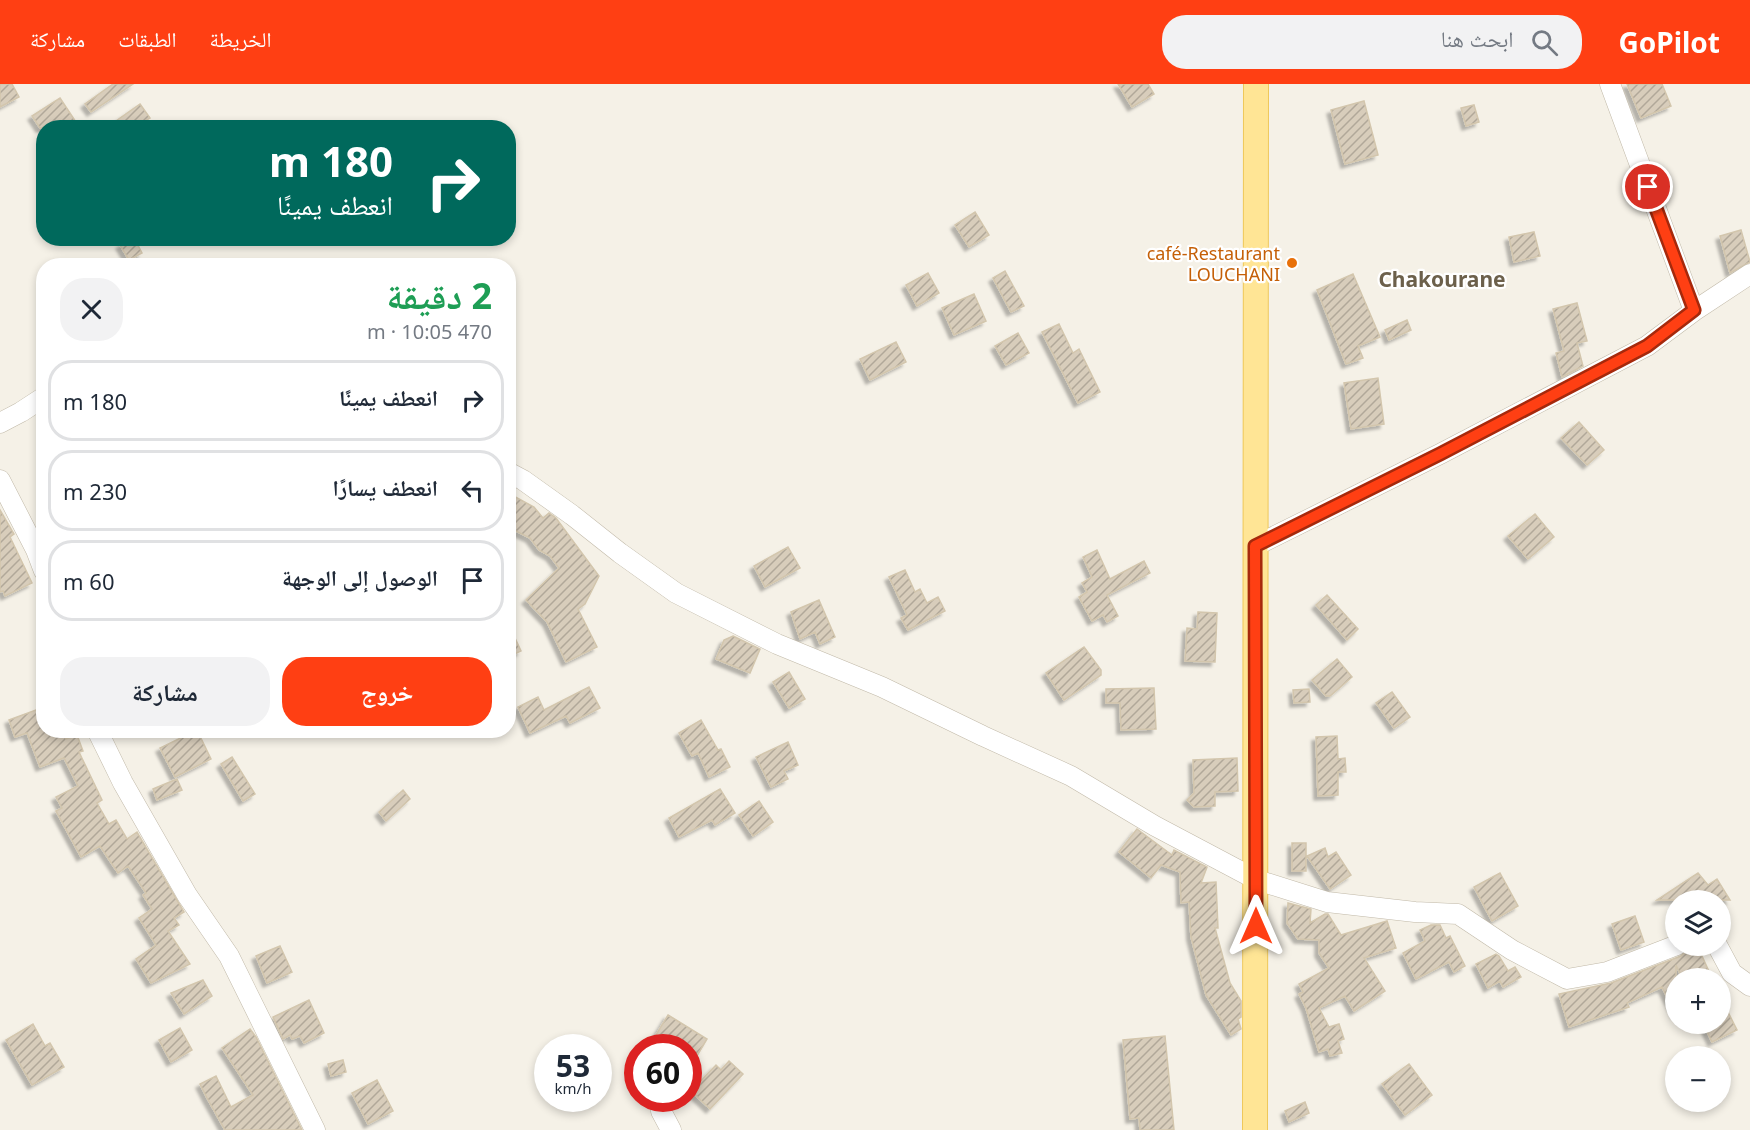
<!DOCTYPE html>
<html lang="ar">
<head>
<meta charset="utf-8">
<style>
  :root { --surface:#fff; --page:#f2f2f3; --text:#1f2937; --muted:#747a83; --line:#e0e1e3; --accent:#ff3f13 }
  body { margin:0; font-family:"Noto Sans","Noto Naskh Arabic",sans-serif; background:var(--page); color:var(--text); direction:rtl; height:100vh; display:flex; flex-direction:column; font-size:22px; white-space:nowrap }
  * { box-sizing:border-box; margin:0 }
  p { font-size:20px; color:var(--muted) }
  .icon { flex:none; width:33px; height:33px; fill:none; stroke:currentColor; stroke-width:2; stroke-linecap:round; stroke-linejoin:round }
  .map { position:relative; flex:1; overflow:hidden; direction:ltr }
  .side { position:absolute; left:36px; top:174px; width:480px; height:480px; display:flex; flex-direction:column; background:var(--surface); border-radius:24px; box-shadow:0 3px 9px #0003; direction:rtl }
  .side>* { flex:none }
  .banner { position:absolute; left:36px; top:36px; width:480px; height:126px; border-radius:24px; box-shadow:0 3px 9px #0003; direction:rtl; background:#00695c; color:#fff; overflow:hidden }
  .fabs { position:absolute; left:1665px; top:806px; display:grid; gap:12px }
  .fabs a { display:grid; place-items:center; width:66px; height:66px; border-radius:50%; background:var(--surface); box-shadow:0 3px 9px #0003; font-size:30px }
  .speed { position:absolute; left:534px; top:950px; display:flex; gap:12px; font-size:30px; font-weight:700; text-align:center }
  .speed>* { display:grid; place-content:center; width:78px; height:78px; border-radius:50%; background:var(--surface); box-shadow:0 3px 9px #0003; line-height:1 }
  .speed small { font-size:15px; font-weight:400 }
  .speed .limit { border:9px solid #d22; background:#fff; color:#111 }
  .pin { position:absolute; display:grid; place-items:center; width:51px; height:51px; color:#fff; margin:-26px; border:3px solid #fff; border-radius:50%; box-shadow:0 2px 6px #0007 }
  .me { position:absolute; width:66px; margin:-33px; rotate:0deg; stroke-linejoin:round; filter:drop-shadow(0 0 4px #0008) }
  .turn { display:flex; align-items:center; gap:21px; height:126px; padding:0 24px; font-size:27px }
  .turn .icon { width:78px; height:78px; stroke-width:2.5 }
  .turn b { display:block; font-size:42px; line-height:51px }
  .round { display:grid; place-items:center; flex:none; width:63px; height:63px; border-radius:24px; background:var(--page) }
  .head { display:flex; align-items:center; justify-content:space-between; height:102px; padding:0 24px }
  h1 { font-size:36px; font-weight:700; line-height:45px; color:#1e9e55 }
  .cta { display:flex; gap:12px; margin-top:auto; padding:12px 24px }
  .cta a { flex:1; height:69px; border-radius:24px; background:var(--accent); color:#fff; font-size:24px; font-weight:700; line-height:69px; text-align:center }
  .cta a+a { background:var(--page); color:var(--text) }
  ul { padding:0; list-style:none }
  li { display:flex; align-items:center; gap:18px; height:81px; margin:0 12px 9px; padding:0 12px; border:3px solid var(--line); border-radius:24px }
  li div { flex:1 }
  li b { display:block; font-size:22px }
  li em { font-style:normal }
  header { display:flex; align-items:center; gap:36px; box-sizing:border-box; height:84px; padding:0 30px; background:var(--accent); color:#fff }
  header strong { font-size:28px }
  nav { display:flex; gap:33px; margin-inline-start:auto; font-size:21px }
  .search { width:420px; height:54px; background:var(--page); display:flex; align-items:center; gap:15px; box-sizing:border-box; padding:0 21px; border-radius:24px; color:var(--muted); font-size:22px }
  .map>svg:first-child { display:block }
  .building { fill:url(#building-hatch); stroke:#d3c6ad; stroke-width:1.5; filter:url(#shadow) }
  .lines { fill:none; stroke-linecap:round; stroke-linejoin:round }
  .minor-casing { stroke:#c1b9a8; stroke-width:21 }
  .major-casing { stroke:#efc85a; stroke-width:26 }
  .minor { stroke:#fff; stroke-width:20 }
  .major { stroke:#ffe595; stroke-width:24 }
  .route-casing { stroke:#a6290c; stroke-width:15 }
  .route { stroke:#ff3f13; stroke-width:10 }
  .food-dot { fill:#e8710a; stroke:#fff; stroke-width:2 }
  .labels { text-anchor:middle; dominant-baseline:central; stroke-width:4.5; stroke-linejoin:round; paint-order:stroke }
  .food-label { font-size:18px; fill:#c56008; stroke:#fff; text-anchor:end }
  .quarter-label { font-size:21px; font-weight:bold; fill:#6c604b; stroke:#fff }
</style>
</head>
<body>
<header>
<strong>GoPilot</strong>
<div class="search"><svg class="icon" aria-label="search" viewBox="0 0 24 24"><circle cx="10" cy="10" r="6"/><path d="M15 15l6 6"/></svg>ابحث هنا</div>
<nav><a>الخريطة</a><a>الطبقات</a><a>مشاركة</a></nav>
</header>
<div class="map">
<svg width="1750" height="1046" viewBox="0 0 1750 1046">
  <defs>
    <pattern id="building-hatch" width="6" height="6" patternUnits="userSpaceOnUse" patternTransform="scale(1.5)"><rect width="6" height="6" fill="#d8cdbb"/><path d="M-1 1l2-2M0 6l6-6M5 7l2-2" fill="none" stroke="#b1a899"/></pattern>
    <filter id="shadow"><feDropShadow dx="-4" dy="4" stdDeviation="1.5" flood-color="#0004"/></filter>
  </defs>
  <rect width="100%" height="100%" fill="#f5f1e7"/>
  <!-- building -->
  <path class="building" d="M0 0H12L19 13 0 23Z
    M113 0H133L91 28 85 20Z
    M1118 0H1148L1154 10 1132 23Z
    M1627 0H1662L1671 22 1641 34Z
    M60 14 76 38 68 44H40L32 32Z
    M1364 17 1378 71 1345 80 1331 26Z
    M140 20 150 34 138 41 135 37 126 44H106Z
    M1474 21 1479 38 1466 42 1461 24Z
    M975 128 989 151 969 163 955 141Z
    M1741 146 1750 178 1730 189 1720 152Z
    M1534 148 1540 172 1514 178 1509 153Z
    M132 154H134L142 169 129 176 120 161Z
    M1005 187 1024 222 1011 228 993 194Z
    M928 189 939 209 917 222 906 201Z
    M1353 190 1380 253 1358 262 1363 274 1346 280 1317 206Z
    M974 210 986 237 954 251 942 224Z
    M1577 219 1587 257 1577 259 1583 282 1562 293 1556 269 1564 267 1553 225Z
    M1407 236 1411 246 1389 256 1385 246Z
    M1059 240 1073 269 1079 265 1100 308 1078 319 1042 248Z
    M1018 249 1029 269 1006 281 995 262Z
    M896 258 906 278 870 296 860 275Z
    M1378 294 1384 340 1351 345 1344 299Z
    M1579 338 1604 366 1587 381 1561 354Z
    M508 409 534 423 543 434 549 429 556 434 599 492 585 520 578 525 597 563 566 578 547 538 526 516 559 484 550 472 539 466 530 454 508 443Z
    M0 426 14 450 10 453 32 499 5 512 3 507 0 508Z
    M1535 430 1554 453 1528 475 1508 452Z
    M788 463 800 484 765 503 754 482Z
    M1097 466 1110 495 1144 477 1150 489 1107 511 1118 532 1107 538 1103 531 1092 537 1079 513 1087 508 1082 499 1092 493 1083 473Z
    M905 486 915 508 920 505 927 519 938 513 945 527 908 546 901 534 907 531 889 493Z
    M1327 511 1358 545 1347 556 1316 521Z
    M819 516 835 553 820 560 815 548 800 555 791 528Z
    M1198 528 1217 529 1215 578 1185 577 1187 544 1197 545Z
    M508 539 521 567 508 573Z
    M733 552 760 565 750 589 716 575 724 556Z
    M1084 563 1101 586V591L1064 616 1046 589Z
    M1337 575 1352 593 1330 612H1326L1312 596Z
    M789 588 805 615 789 624 773 598Z
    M589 603 600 624 570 639 566 632 530 649 518 623 538 613 544 626Z
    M1154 604 1156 645 1121 646 1120 619H1106V605Z
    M1309 605 1310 618 1294 619 1293 606Z
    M1392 608 1410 633 1394 644 1376 619Z
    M44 623V646H63L66 655 77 651 83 667 79 668 102 716 97 719 109 740 116 736 127 755 137 748 184 828 174 834 179 841 168 847 190 880 151 899 136 875 156 861 139 834 152 825 143 811 146 809 128 782 118 789 100 762 81 773 56 727 62 724 56 713 78 702 64 674 40 683 27 649 15 653 9 636Z
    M701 636 718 666 721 665 730 683 709 693 698 669 692 672 679 649Z
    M197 646 211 675 175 693 160 664Z
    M1337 652 1338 675 1345 674 1346 688H1338V711L1318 712 1316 653Z
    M788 658 798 681 784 687 788 695 771 703 756 673Z
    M232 673 255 710 243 717 221 680Z
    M1237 674 1238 707 1215 708V722L1194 723 1187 716 1194 709 1193 676Z
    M177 695 182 706 157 716 153 705Z
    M720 705 735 729 715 741 712 736 679 753 669 734Z
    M403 706 410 715 386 737 379 728Z
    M759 717 773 738 753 752 739 731Z
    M1137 745 1172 771 1174 766 1207 783 1201 799 1216 798 1218 844H1215L1230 899 1241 917V933L1238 935 1241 945 1231 951 1206 911 1191 853 1189 818 1181 819 1180 788 1161 781 1151 794 1119 768Z
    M1292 759H1306V787H1292Z
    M1325 764 1328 773 1336 768 1351 791 1330 805 1307 772Z
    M1500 789 1518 822 1492 837 1474 803Z
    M1698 789 1708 801 1717 795 1730 816H1657Z
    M1288 819 1311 825 1310 839 1325 830H1328L1341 851 1387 837 1396 864 1364 874 1385 907 1354 927 1345 912 1319 924 1329 943 1339 940 1344 955 1338 957 1342 969 1330 972 1328 965 1319 968 1306 924 1299 910 1303 908 1299 900 1329 884 1319 869V856L1298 855 1287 839Z
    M1635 832 1644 858 1621 866 1612 840Z
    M1431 841H1440L1446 854 1450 852 1465 882 1454 888 1449 878 1416 895 1403 869 1425 857 1420 846Z
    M1697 861 1712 894H1682L1676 881V931L1662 903 1627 919 1629 923 1569 943 1559 910 1611 899 1681 872 1688 865Z
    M280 862 292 888 267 899 256 872Z
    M1496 870 1499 872 1508 887 1515 883 1521 893 1503 903 1500 897 1488 904 1476 880Z
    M203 896 212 912 184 930 171 909Z
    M1720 912 1737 946 1712 958 1703 939H1720Z
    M309 916 324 949 304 959 300 952 292 955 290 951 283 955 273 933Z
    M668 931 707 955 688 987V963H661L664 957 656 951Z
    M33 940 45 962 50 959 64 983 32 1001 6 956Z
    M180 944 192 966 171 978 159 956Z
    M250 945 256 953 302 1046H225L207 1014 200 1000 216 992 231 1023 253 1011 222 964Z
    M1165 952 1174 1046H1140L1139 1034 1130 1035 1123 956Z
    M343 976 346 988 331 992 328 980Z
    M729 977 743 990 710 1025 691 1007 716 981 721 986Z
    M1409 980 1432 1011 1405 1031 1382 1000Z
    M377 996 393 1027 368 1040 352 1009Z
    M1305 1018 1309 1029 1289 1038 1285 1027Z"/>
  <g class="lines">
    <!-- minor casing -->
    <g class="minor-casing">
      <path id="minor" d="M1610 0 1694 227
        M0 339 21 328 44 313
        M508 388 523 396 572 431 620 469 676 509 777 560 882 603 983 652 1071 692 1155 742 1257 796 1327 818 1415 828 1458 830 1512 866 1567 895 1607 888 1677 861
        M0 396 36 466 44 487
        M1255 462 1440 370 1647 262 1694 227 1750 190
        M97 646 123 699 187 811 229 872 315 1046
        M1717 861 1732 889 1750 902
        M661 1027 671 1046"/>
    </g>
    <!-- major casing -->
    <g class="major-casing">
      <path id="major" d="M1255 1046 1256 0"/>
    </g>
    <!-- minor -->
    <use href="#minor" class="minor"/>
    <!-- major -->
    <use href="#major" class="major"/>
  </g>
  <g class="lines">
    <!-- route casing -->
    <g class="route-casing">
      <path id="route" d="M1256 842 1255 462 1440 370 1647 262 1694 226 1648 103"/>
    </g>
    <!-- route -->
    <use href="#route" class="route"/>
  </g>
  <!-- markers -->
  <circle class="food-dot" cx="1292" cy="179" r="6"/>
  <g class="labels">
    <!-- food labels -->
    <g class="food-label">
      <text x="1280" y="169">café-Restaurant<tspan x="1280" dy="21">LOUCHANI</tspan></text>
    </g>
    <!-- quarter labels -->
    <g class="quarter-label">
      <text x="1442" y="195">Chakourane</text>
    </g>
  </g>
</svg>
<div class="fabs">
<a><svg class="icon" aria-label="layers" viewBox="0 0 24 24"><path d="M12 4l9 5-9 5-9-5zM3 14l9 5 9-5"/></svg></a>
<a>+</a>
<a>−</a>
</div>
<div class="speed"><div>53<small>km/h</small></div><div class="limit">60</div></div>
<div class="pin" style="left:1648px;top:103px;background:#d93025"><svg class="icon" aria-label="arrive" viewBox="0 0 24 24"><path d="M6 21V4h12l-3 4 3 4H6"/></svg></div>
<svg class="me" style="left:1256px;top:842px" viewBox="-20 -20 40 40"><path d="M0-17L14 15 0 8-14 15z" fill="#ff3f13" stroke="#fff" stroke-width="4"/></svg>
<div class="banner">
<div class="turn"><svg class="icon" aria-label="right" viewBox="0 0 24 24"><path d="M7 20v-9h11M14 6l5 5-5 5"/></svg><div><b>180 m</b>انعطف يمينًا</div></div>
</div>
<section class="side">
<div class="head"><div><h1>2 دقيقة</h1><p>470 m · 10:05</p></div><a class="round"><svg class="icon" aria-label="close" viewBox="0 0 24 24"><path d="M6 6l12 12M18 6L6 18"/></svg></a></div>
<ul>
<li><svg class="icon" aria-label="right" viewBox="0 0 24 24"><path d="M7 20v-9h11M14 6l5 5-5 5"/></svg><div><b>انعطف يمينًا</b></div><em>180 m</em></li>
<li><svg class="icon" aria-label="left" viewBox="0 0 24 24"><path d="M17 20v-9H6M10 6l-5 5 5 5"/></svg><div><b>انعطف يسارًا</b></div><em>230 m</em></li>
<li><svg class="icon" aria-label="arrive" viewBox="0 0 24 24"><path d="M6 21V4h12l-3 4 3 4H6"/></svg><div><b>الوصول إلى الوجهة</b></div><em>60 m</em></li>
</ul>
<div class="cta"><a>خروج</a><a>مشاركة</a></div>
</section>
</div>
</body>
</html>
